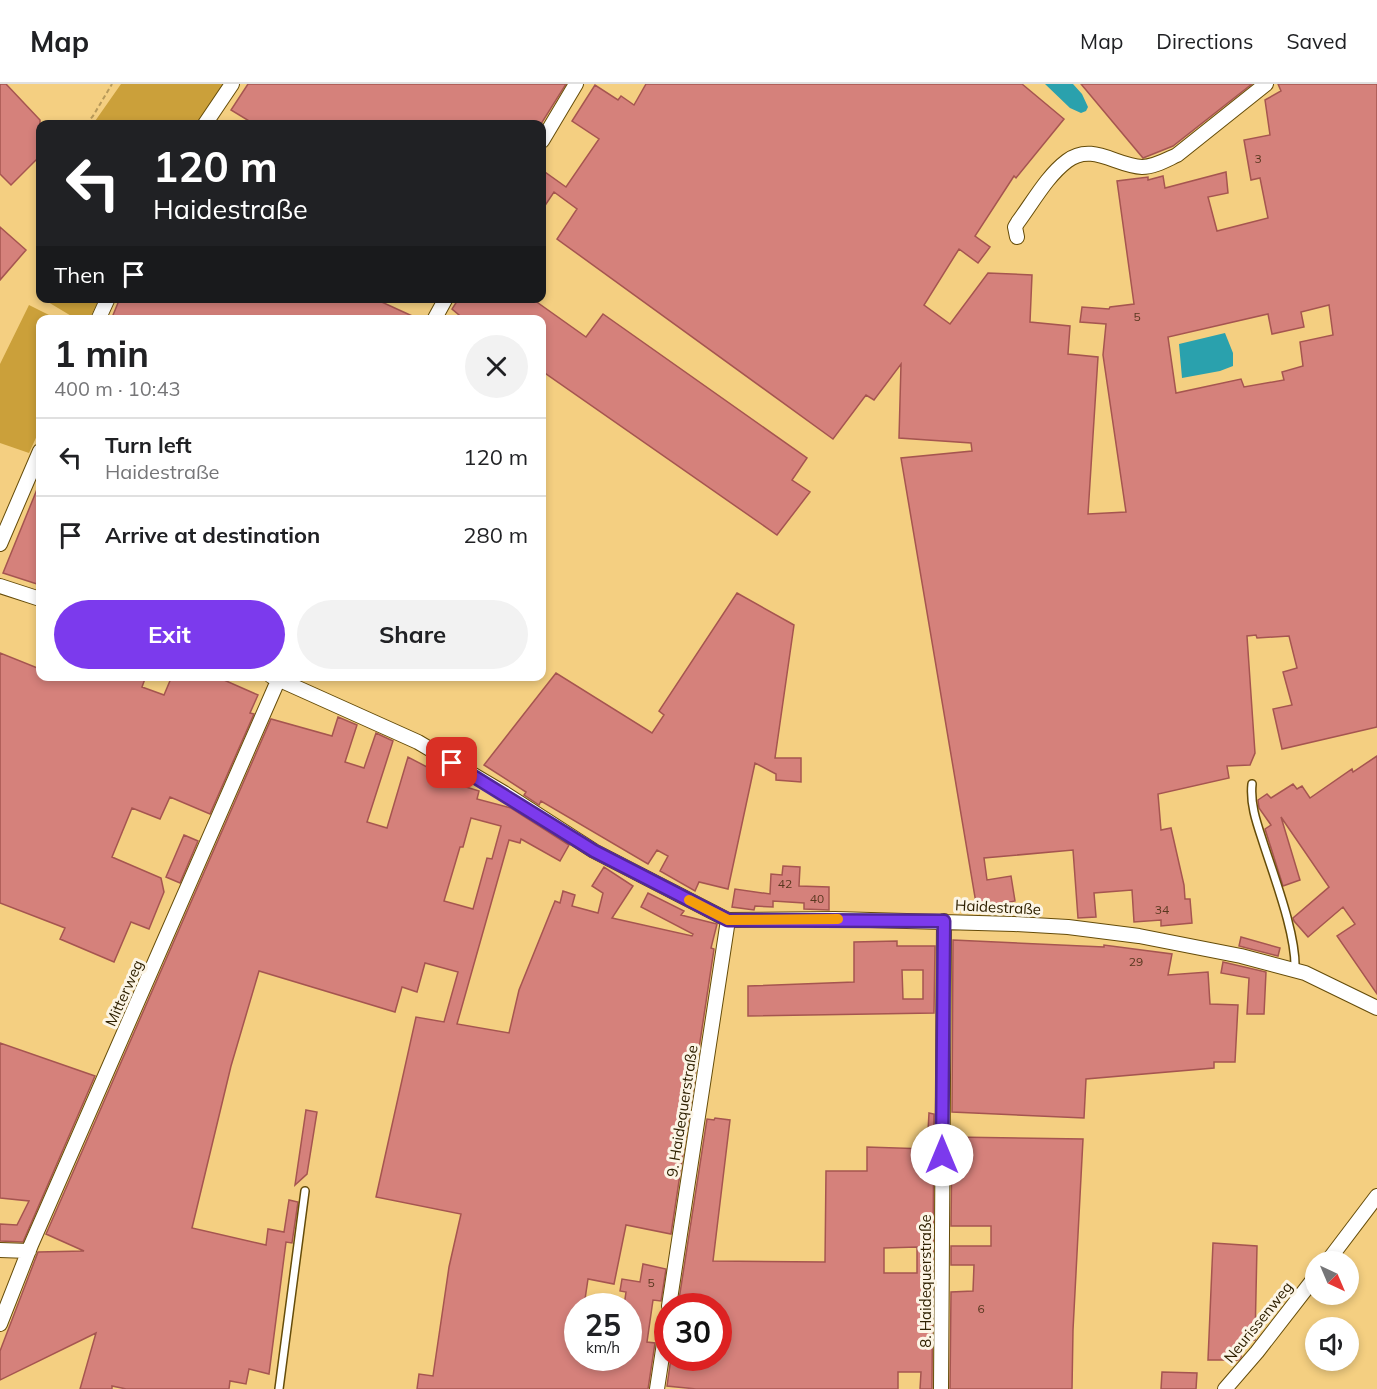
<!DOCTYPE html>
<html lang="en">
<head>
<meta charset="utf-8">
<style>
  :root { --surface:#fff; --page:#f2f2f2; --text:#202124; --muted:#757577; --line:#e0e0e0; --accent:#7c3aed }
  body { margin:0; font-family:Mulish,sans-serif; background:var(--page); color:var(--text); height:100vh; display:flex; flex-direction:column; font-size:22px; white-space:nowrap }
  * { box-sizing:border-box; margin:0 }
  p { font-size:20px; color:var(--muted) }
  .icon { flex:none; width:33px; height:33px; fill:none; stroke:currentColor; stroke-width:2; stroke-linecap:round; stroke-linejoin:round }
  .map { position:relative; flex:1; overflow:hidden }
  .panel { position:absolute; left:36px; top:231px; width:510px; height:366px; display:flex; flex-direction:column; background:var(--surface); border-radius:12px; box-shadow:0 3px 9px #0003 }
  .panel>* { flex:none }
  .banner { position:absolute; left:36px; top:36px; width:510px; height:183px; border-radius:12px; box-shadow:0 3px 9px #0003; background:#202124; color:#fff; overflow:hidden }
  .needle { width:39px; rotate:136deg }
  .buttons { position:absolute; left:1305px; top:1167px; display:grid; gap:12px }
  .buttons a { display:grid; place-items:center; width:54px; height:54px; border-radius:50%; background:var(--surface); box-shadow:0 3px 9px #0003; font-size:30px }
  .speed { position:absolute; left:564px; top:1209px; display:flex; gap:12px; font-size:30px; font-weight:700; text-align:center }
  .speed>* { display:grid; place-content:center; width:78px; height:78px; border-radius:50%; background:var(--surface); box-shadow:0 3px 9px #0003; line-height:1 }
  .speed small { font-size:15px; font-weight:400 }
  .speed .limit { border:9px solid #d22; background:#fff; color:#111 }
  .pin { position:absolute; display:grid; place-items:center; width:51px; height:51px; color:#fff; margin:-26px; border-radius:12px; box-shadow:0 3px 9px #0006 }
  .me { position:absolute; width:66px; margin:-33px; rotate:0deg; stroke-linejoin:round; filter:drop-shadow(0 0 4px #0008) }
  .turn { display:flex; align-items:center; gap:21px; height:126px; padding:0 18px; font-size:27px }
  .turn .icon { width:78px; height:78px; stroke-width:2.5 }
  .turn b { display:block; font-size:42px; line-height:51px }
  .then { display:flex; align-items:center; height:57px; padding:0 18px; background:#0003; gap:12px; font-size:22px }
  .round { display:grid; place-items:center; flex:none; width:63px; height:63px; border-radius:32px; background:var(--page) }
  .headline { display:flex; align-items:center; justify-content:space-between; height:102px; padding:0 18px }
  h1 { font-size:36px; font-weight:700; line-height:45px }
  .action { display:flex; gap:12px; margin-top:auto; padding:12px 18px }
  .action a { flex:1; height:69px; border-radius:36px; background:var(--accent); color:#fff; font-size:24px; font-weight:700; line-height:69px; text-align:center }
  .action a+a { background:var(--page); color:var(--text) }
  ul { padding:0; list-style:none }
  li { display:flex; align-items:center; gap:18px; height:78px; padding:0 18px; border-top:2px solid var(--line) }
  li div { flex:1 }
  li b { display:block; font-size:22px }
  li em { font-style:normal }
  header { display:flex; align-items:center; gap:36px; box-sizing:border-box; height:84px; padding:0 30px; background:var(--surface); border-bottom:2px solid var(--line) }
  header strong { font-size:28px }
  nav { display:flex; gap:33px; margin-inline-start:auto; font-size:21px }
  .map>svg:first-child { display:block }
  .forest { fill:#cba03a }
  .water { fill:#2aa1ad }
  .building { fill:#d5817b; stroke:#a55550; stroke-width:1.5; fill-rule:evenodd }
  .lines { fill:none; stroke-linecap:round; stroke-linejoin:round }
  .service-casing { stroke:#654c09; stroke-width:10 }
  .minor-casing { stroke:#654c09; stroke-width:16 }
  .path { stroke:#b89a5a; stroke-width:2; stroke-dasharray:4.5 3; stroke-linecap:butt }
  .service { stroke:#fff; stroke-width:7 }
  .minor { stroke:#fff; stroke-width:14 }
  .route-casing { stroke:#51269a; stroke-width:15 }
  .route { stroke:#7c3aed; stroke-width:10 }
  .slow { stroke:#f59e0b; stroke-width:10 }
  .labels { text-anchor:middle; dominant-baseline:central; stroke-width:6; stroke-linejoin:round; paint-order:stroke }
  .number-label { font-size:12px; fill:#58381f }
  .street-label { font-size:15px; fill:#2e2000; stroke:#fcf5e6 }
</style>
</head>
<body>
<header>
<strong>Map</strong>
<nav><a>Map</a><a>Directions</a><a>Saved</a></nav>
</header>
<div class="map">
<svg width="1377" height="1305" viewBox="0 0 1377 1305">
  <rect width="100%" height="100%" fill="#f4cf81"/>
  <!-- forest -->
  <path class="forest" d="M121 0H223L198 40H93Z
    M43 215H99L89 236 73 233Z
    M29 221 57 235 40 236V345L29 369 0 359V280Z"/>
  <!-- water -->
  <path class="water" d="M1045 0H1073L1082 10 1088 23 1086 27 1081 29 1070 24Z
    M1225 249 1233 269V282L1220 287 1182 294 1179 260Z"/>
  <!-- building -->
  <path class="building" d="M0 0H6L40 36V72L11 101 0 90Z
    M248 0H566L541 40H254L231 26Z
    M646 0H1022L1064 35 1016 94 1014 92 975 152 990 163 978 179 959 165 924 221 950 240 988 189 1032 191 1030 238 1070 242 1068 270 1098 273 1088 430 1126 428 1103 271 1106 240 1080 238 1082 223 1109 225 1110 223 1134 220 1117 97 1148 93V96L1163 92 1165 104 1226 88 1228 109 1208 113 1217 147 1268 134 1260 94 1251 96 1244 56 1270 51 1265 16 1281 7 1278 0H1377V643L1282 665 1273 625 1292 621 1283 588 1297 584 1289 552 1257 554 1256 551 1247 552 1255 669 1250 681 1227 682 1229 694 1158 710 1161 746 1171 744 1184 801 1185 815H1190L1192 839 1161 842V836L1134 838 1132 806 1094 809 1096 833 1078 834 1073 766 984 774 987 796 1011 792 1015 817 977 825 901 374 972 367 971 359 899 354 901 280 874 316 866 311 833 355 557 155 577 125 554 108 542 126V86L566 103 599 55 572 37 595 1 618 16 621 12 634 21ZM1329 221 1333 251 1300 258 1303 282 1282 288 1284 296 1244 303 1241 295 1176 309 1168 253 1268 230 1272 250 1304 243 1301 228Z
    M1081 0H1252L1173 62 1143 74Z
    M0 143 26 166 0 196Z
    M120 214H373L421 236H111Z
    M459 214H531L586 253 603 230 807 374 792 396 810 408 777 451 542 287V236H465L452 225Z
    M40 398V501L3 489Z
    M737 509 794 541 775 674H801V698L776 696V690L755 679 728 805 699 798 695 807 660 787 668 772 657 766 648 780 541 717 539 721 524 711 526 708 484 681 556 589 652 649 664 631 659 627Z
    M0 569 40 585V592H146L142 603 164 611 172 592H215L258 611 250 629 254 630 210 730 170 713 160 735 132 724 112 773 161 794 164 808 149 845 131 838 114 878 60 855 65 844 0 819Z
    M338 633 357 641 345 678 364 684 376 649 393 657 367 738 387 744 408 673 463 702 479 707 477 715 511 724 569 761 560 777 521 755 520 759 509 756 457 940 509 949 519 906 555 817 560 819 563 807 575 811 572 822 598 829 603 809 592 802 604 783 633 802 612 834 692 852 693 850 641 823 648 809 684 827 681 831 717 840 711 864 714 865 671 1150 626 1141 614 1200 588 1195 584 1222H578V1274H628V1222H624L626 1208 620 1207 622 1195 640 1198 643 1180 666 1185 661 1217 653 1216 647 1258 655 1259 648 1305H417L419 1290 433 1292 449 1183 461 1130 376 1113 416 933 444 938 458 888 425 879 417 908 402 903 395 928 259 887 231 982 192 1144 266 1161 268 1145 284 1148 289 1116 298 1118 292 1159 286 1158 269 1290 249 1285 246 1300 230 1297 229 1305H126L112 1302V1305H80L96 1249 0 1296V1267L38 1168 84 1167 46 1150 271 635 332 652ZM471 734 501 742 492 775 487 774 473 825 444 817 460 763H463Z
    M1377 672V910L1337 852 1355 840 1343 823 1308 853 1294 837 1293 834 1329 803 1281 733 1300 796 1283 802 1265 745 1271 741 1259 724 1258 716 1267 710 1271 714 1293 700 1297 705 1302 702 1310 714 1352 685 1353 688Z
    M184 751 198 757 180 799 166 793Z
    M783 782 800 783 799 802 829 803V826L804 825V819L773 817V823L755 822 754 826 732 823 735 805 770 810 771 790 782 791Z
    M1241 853 1280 864 1278 872 1239 862Z
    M953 856 1104 863V861L1172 870 1168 891 1208 888 1210 920 1238 921 1235 978H1214V984L1086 995 1084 1034 952 1028Z
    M897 857V862H935L934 929 748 932V902L854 898V858ZM902 886H923V915H903Z
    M1223 878 1266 888 1264 930H1247L1249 894 1221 889Z
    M0 959 95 992 23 1158 0 1157V1140L17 1141 29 1117 0 1114Z
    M306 1026 317 1028 307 1090 295 1101Z
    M929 1029 934 1030 932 1305H920L921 1288H898V1305H696L667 1302 671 1274H718V1222H678L707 1035 714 1036 715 1034 730 1036 713 1177 825 1178 826 1087H867V1063L927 1065ZM917 1163V1189H884V1164Z
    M952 1053 1083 1055 1073 1246 1072 1305H950L951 1208 973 1207 974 1181H951V1162H991V1142H951Z
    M1213 1159 1257 1162 1255 1256H1241V1273L1238 1276H1208Z
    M1162 1288 1197 1289 1196 1305H1161Z"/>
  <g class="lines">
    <!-- service casing -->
    <g class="service-casing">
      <path id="service" d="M1252 700C1250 719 1256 737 1262 755 1273 790 1297 851 1295 887
        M279 1305 305 1107"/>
    </g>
    <!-- minor casing -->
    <g class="minor-casing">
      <path id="minor" d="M205 40 232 0
        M542 57 576 0
        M1017 153 1015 143 1018 138C1033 118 1047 92 1067 77 1092 58 1116 82 1142 83 1154 83 1166 76 1177 71L1266 0
        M98 236 108 214
        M434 236 446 214
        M0 460 40 367
        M0 502 40 515
        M271 592 418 658 504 709 594 767 728 836 835 835 1014 840 1068 843 1139 852 1241 872 1305 889 1377 924
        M0 1166 29 1167
        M1327 1178 1377 1112
        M669 1222 728 836
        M0 1240 31 1161 280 592
        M657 1305 668 1233
        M941 1305 944 837
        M1225 1305 1257 1268 1316 1192"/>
    </g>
    <!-- path -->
    <path class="path" d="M86 40 93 32 112 0"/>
    <!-- service -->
    <use href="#service" class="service"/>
    <!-- minor -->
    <use href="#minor" class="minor"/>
  </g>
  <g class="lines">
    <!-- route casing -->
    <g class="route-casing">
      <path id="route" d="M452 679 594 767 728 836 944 837 942 1071"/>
    </g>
    <!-- route -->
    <use href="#route" class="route"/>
    <!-- slow -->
    <path class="slow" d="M689 816 728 836 838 835"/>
  </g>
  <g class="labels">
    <!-- number labels -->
    <g class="number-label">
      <text x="1258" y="74">3</text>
      <text x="1137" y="232">5</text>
      <text x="785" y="799">42</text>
      <text x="817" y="814">40</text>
      <text x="1162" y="825">34</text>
      <text x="1136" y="877">29</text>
      <text x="651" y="1198">5</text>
      <text x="981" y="1224">6</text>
    </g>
    <!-- street labels -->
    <g class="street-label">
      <text transform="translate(998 823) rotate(3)">Haidestraße</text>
      <text transform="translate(124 909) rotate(-66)">Mitterweg</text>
      <text transform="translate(682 1027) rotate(-81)">9. Haidequerstraße</text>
      <text transform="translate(925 1197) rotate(-90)">8. Haidequerstraße</text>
      <text transform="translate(1258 1238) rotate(-51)">Neurissenweg</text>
    </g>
  </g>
</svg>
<div class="buttons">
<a><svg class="needle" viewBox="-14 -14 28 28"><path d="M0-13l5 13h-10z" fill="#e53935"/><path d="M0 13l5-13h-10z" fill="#757577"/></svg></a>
<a><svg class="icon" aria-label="sound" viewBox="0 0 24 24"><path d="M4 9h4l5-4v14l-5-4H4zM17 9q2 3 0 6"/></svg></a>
</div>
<div class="speed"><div>25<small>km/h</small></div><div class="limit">30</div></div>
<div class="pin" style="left:452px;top:679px;background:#d93025"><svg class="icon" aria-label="arrive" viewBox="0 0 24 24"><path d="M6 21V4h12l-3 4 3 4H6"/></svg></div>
<svg class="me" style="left:942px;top:1071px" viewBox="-20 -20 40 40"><circle r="19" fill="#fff"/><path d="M0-13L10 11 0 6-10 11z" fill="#7c3aed"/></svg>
<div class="banner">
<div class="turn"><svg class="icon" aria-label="left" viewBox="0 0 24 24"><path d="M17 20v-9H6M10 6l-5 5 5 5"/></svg><div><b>120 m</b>Haidestraße</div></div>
<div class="then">Then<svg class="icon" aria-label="arrive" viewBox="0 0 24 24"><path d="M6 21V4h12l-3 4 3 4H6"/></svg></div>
</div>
<section class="panel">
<div class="headline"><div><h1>1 min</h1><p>400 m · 10:43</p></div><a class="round"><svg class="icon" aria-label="close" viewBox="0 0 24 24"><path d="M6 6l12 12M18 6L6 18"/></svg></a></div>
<ul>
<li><svg class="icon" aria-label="left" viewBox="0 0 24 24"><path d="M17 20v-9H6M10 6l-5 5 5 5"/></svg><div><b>Turn left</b><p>Haidestraße</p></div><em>120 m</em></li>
<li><svg class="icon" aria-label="arrive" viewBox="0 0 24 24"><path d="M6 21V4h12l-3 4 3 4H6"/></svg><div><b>Arrive at destination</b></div><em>280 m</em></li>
</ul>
<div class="action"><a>Exit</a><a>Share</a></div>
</section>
</div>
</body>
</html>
